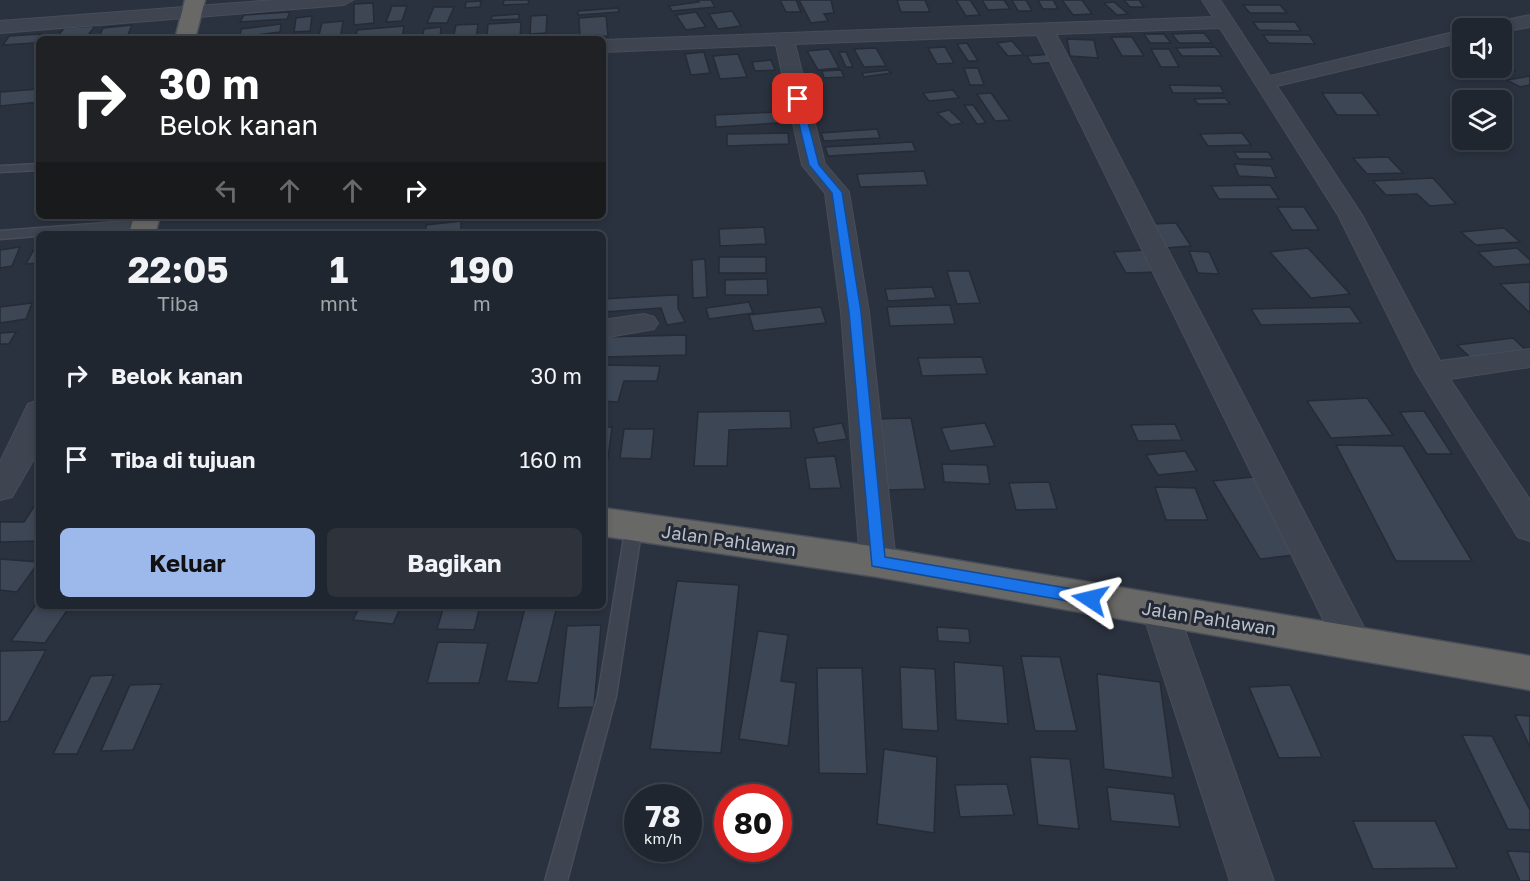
<!DOCTYPE html>
<html lang="id">
<head>
<meta charset="utf-8">
<style>
  :root { --surface:#20262f; --page:#2d323b; --text:#f1f3f6; --muted:#a2a5aa; --line:#3d434b; --accent:#9db9ec }
  body { margin:0; font-family:"Golos Text",sans-serif; background:var(--page); color:var(--text); height:100vh; display:flex; flex-direction:column; font-size:22px; white-space:nowrap }
  * { box-sizing:border-box; margin:0 }
  p { font-size:20px; color:var(--muted) }
  .icon { flex:none; width:33px; height:33px; fill:none; stroke:currentColor; stroke-width:2; stroke-linecap:round; stroke-linejoin:round }
  .map { position:relative; flex:1; overflow:hidden }
  .panel { position:absolute; left:36px; top:231px; width:570px; height:378px; display:flex; flex-direction:column; background:var(--surface); border-radius:9px; box-shadow:0 3px 9px #0003,0 0 0 2px var(--line) }
  .panel>* { flex:none }
  .top-card { position:absolute; left:36px; top:36px; width:570px; height:183px; border-radius:9px; box-shadow:0 3px 9px #0003,0 0 0 2px var(--line); background:#202124; color:#fff; overflow:hidden }
  .tools { position:absolute; left:1452px; top:18px; display:grid; gap:12px }
  .tools a { display:grid; place-items:center; width:60px; height:60px; border-radius:9px; background:var(--surface); box-shadow:0 3px 9px #0003,0 0 0 2px var(--line); font-size:30px }
  .speed { position:absolute; left:624px; top:784px; display:flex; gap:12px; font-size:30px; font-weight:700; text-align:center }
  .speed>* { display:grid; place-content:center; width:78px; height:78px; border-radius:50%; background:var(--surface); box-shadow:0 3px 9px #0003,0 0 0 2px var(--line); line-height:1 }
  .speed small { font-size:15px; font-weight:400 }
  .speed .limit { border:9px solid #d22; background:#fff; color:#111 }
  .pin { position:absolute; display:grid; place-items:center; width:51px; height:51px; color:#fff; margin:-26px; border-radius:12px; box-shadow:0 3px 9px #0006 }
  .me { position:absolute; width:66px; margin:-33px; rotate:280deg; stroke-linejoin:round; filter:drop-shadow(0 0 4px #0008) }
  .turn { display:flex; align-items:center; gap:21px; height:126px; padding:0 24px; font-size:27px }
  .turn .icon { width:78px; height:78px; stroke-width:2.5 }
  .turn b { display:block; font-size:42px; line-height:51px }
  .lanes { display:flex; align-items:center; height:57px; padding:0 24px; background:#0003; justify-content:center; gap:30px; direction:ltr }
  .lanes .off { opacity:.35 }
  .eta { display:flex; justify-content:space-evenly; align-items:center; height:102px; text-align:center }
  .eta b { font-size:36px; font-weight:700; line-height:42px }
  .cta { display:flex; gap:12px; margin-top:auto; padding:12px 24px }
  .cta a { flex:1; height:69px; border-radius:9px; background:var(--accent); color:#111; font-size:24px; font-weight:700; line-height:69px; text-align:center }
  .cta a+a { background:var(--page); color:var(--text) }
  ul { padding:0; list-style:none }
  li { display:flex; align-items:center; gap:18px; height:84px; padding:0 24px }
  li div { flex:1 }
  li b { display:block; font-size:22px }
  li em { font-style:normal }
  .map>svg:first-child { display:block }
  .building { fill:#3d4655; stroke:#252b37; stroke-width:1.5 }
  .lines { fill:none; stroke-linecap:round; stroke-linejoin:round }
  .service-casing { stroke:#484d59; stroke-width:3 }
  .minor-casing { stroke:#484d59; stroke-width:2 }
  .trunk-casing { stroke:#494f5a; stroke-width:3 }
  .service { fill:#3e4550; fill-rule:evenodd }
  .minor { fill:#3e4550; fill-rule:evenodd }
  .trunk { fill:#686866; fill-rule:evenodd }
  .route { fill:#1a73e8; stroke:#114b97; stroke-width:1.5 }
  .labels { text-anchor:middle; dominant-baseline:central; stroke-width:6; stroke-linejoin:round; paint-order:stroke }
  .street-label { font-size:18px; fill:#bbc0ca; stroke:#232935 }
</style>
</head>
<body>
<div class="map">
<svg width="1530" height="881" viewBox="0 0 1530 881">
  <rect width="100%" height="100%" fill="#2a323f"/>
  <!-- building -->
  <path class="building" d="M504 0H529L528 4 503 5Z
    M698 0H711L715 7 672 11 669 6 699 2Z
    M780 0H796L801 12H786Z
    M799 0H831L834 13 824 14 828 21 811 23Z
    M897 0H925L930 12H901Z
    M956 0H970L980 15 966 16Z
    M982 0H1004L1010 9 988 10Z
    M1012 0H1026L1032 11H1018Z
    M1038 0H1053L1058 9H1043Z
    M1062 0H1082L1092 14 1073 15Z
    M1124 0H1139L1144 7H1130Z
    M481 1 480 7 465 8 466 2Z
    M1114 2 1128 14 1117 15 1104 3Z
    M373 3 374 23 354 25V4Z
    M1243 5H1280L1287 13H1250Z
    M392 6H407L402 21 386 22Z
    M434 7H454L447 23H427Z
    M618 8 619 12 578 15V11Z
    M732 11 741 26 718 29 709 14Z
    M290 12 287 19 240 22 244 15Z
    M696 12 706 27 686 30 676 15Z
    M519 14V19L491 20 492 16Z
    M547 15 546 33 530 34 531 16Z
    M312 16 310 31 294 32 296 18Z
    M606 16 608 36 580 37 579 18Z
    M343 21 340 39H318L322 23Z
    M521 22 520 39 487 37 488 24Z
    M1253 22H1295L1301 31 1259 30Z
    M281 24 280 32 240 37 241 29Z
    M478 24 476 39H453L456 25Z
    M132 25 127 37 98 39 103 28Z
    M95 26 85 39H56L64 28Z
    M404 26 402 39H356L357 30Z
    M441 27 440 39H422L424 29Z
    M1204 33 1212 43H1179L1172 34Z
    M41 34 34 43 3 45 9 36Z
    M1144 34H1164L1171 43H1150Z
    M1263 35H1309L1315 44 1269 43Z
    M1111 37H1132L1144 56H1122Z
    M1067 39 1094 40 1098 58 1070 56Z
    M1012 41 1024 55 1008 56 997 43Z
    M967 43 977 59 978 61H968L957 44Z
    M945 47 954 63 937 64 928 48Z
    M1215 47 1222 56H1182L1176 48Z
    M876 48 886 66 864 67 854 49Z
    M829 49 839 68 818 70 807 51Z
    M1151 49H1169L1179 67H1161Z
    M704 52 710 73 691 75 685 54Z
    M839 52H846L853 67H846Z
    M738 54 747 77 720 79 713 56Z
    M1052 54 1057 62 1032 64 1027 56Z
    M771 60 775 70 755 71 752 62Z
    M1502 63 1515 71 1487 76 1470 68H1502Z
    M964 68H978L984 85H970Z
    M841 70 844 77 824 78 822 71Z
    M888 70 891 73 864 77 862 73Z
    M1530 76V85L1520 87 1507 80Z
    M1169 85 1220 86 1224 93H1173Z
    M39 89V102L0 106V92Z
    M953 90 959 98 929 101 923 93Z
    M991 93 1010 120 995 121 977 94Z
    M1322 93H1362L1379 115H1337Z
    M1225 98 1230 104H1198L1194 99Z
    M964 105H973L986 123 977 124Z
    M949 110 963 123 951 125 937 113Z
    M775 112 778 123 716 127 715 115Z
    M877 129 880 138 824 141 821 133Z
    M788 133 789 144 727 146V134Z
    M1242 133 1251 145 1208 146 1200 134Z
    M912 142 916 151 828 156 825 147Z
    M1234 152H1268L1273 159H1239Z
    M1388 157 1403 173 1367 174 1353 158Z
    M1234 164 1271 166 1276 178 1239 176Z
    M924 171 928 185 860 187 857 174Z
    M1433 178 1456 204 1430 206 1417 194 1386 195 1373 181Z
    M1270 185 1279 199H1219L1211 186Z
    M1277 207H1304L1319 230H1292Z
    M461 221V234H426V225Z
    M1176 223 1191 246 1165 248 1150 224Z
    M764 227 766 244 720 246 719 229Z
    M1504 228 1520 242 1476 245 1461 232Z
    M20 247 12 266 0 268V250Z
    M1308 248 1350 294 1311 298 1270 252Z
    M1517 248 1530 260V264L1494 267 1478 252Z
    M39 250V263L26 264 33 251Z
    M1146 250 1159 272 1126 273 1114 252Z
    M1189 251 1209 252 1219 274 1198 273Z
    M719 257H766V273H719Z
    M705 259 707 297 693 298 692 260Z
    M947 271H969L980 303 957 304Z
    M767 279 768 295H725V280Z
    M1530 282V313L1500 284Z
    M932 287 936 298 888 301 885 289Z
    M673 295H678V308L685 322 667 325 661 308 603 312V299Z
    M749 302 753 313 709 319 706 308Z
    M32 303 26 319 0 323V307Z
    M950 305 955 324 890 326 887 307Z
    M821 307 826 323 754 331 749 315Z
    M1350 307 1361 323 1261 325 1251 309Z
    M16 332 9 344H0V333Z
    M686 335V355L603 357V337Z
    M1513 338 1528 352 1472 359 1457 345Z
    M982 357 987 374 922 376 918 358Z
    M603 365 660 366 657 381H624L618 402 603 401Z
    M1367 398 1393 435 1331 438 1307 401Z
    M790 411 791 428 729 430 727 466H694L698 412Z
    M1424 411 1452 454H1427L1400 412Z
    M911 418 925 489 887 490 876 419Z
    M842 423 847 439 818 443 813 428Z
    M985 423 995 446 950 451 941 428Z
    M1175 424 1182 440 1138 441 1131 425Z
    M603 427H612L606 473H603Z
    M624 429H654L651 459 620 458Z
    M1336 445 1403 446 1472 561H1396Z
    M1185 451 1197 471 1158 475 1146 455Z
    M835 456 841 488 810 489 805 458Z
    M942 464 987 465 990 484 944 482Z
    M1254 477 1304 554 1260 559 1213 481Z
    M1049 482 1057 509 1016 510 1009 483Z
    M1155 487 1195 488 1208 520H1166Z
    M39 499 38 541 0 542V522H24Z
    M0 559 39 562 17 592 0 590Z
    M677 581 739 585 721 753 650 749Z
    M39 600V606H70L45 643 11 641Z
    M360 606H401L393 624 353 620Z
    M444 606H480L474 630 437 629Z
    M525 608 556 610 538 683 506 681Z
    M601 625 594 707 558 708 567 626Z
    M937 627 969 629 970 643 938 641Z
    M758 631 788 635 781 681 796 683 788 746 739 739Z
    M438 642 488 643 479 683H427Z
    M46 650 8 721 0 722V651Z
    M1021 656 1060 657 1077 731H1035Z
    M954 662 1003 666 1008 724 956 720Z
    M900 667 935 669 938 731 902 729Z
    M817 668H862L867 774 819 773Z
    M1097 674 1160 682 1173 778 1104 769Z
    M114 675 77 754H53L91 676Z
    M162 684 133 750 101 751 130 685Z
    M1290 685 1322 757 1279 758 1249 687Z
    M1515 715 1530 716V747Z
    M1462 735 1492 736 1530 810V830L1508 829Z
    M884 749 937 757 934 833 877 824Z
    M1030 757 1070 759 1079 829 1038 825Z
    M1007 784 1014 815 960 817 955 785Z
    M1107 787 1174 794 1180 827 1111 821Z
    M1353 821H1435L1457 868 1373 869Z
    M1507 851 1530 852V881H1520Z"/>
  <g class="lines">
    <!-- service casing -->
    <g class="service-casing">
      <path id="service" d="M39 164V170L0 172V166Z
        M145 220 151 224 149 227 0 239V231Z
        M634 520 640 522 642 526 616 696 567 881H545L598 696 626 526 628 522Z"/>
    </g>
    <!-- minor casing -->
    <g class="minor-casing">
      <path id="minor" d="M274 0H353L344 5 0 33V21Z
        M1202 0H1220L1270 76 1462 30V42L1277 86 1362 215 1440 361 1530 349V367L1450 379 1530 500V541L1518 537 1416 372 1338 215 1220 28 1056 34 1371 641 1365 652 1352 657 1339 652 1037 35 795 44 825 164 849 192 869 312 896 562 890 572 878 576 866 572 860 562 841 312 825 193 802 165 776 45 603 52V40L1213 17Z
        M1530 15V27L1502 32V28H1484L1486 24Z
        M644 314 654 317 658 323 654 329 603 338V320Z
        M39 400V450L12 497 0 500V462L28 404Z
        M1160 596 1173 600 1178 611 1274 881H1230L1142 611 1147 600Z"/>
    </g>
    <!-- trunk casing -->
    <g class="trunk-casing">
      <path id="trunk" d="M185 0H205L195 39H175Z
        M134 216H160L155 234H129Z
        M603 508 878 547 1530 656V690L878 577 603 536Z"/>
    </g>
    <!-- service -->
    <use href="#service" class="service"/>
    <!-- minor -->
    <use href="#minor" class="minor"/>
    <!-- trunk -->
    <use href="#trunk" class="trunk"/>
  </g>
  <!-- route -->
  <path class="route" d="M798 96 802 99 819 165 842 192 861 312 885 557 1090 592 1095 594 1097 599 1095 603 1090 605 872 566 849 312 832 193 809 165 793 99Z"/>
  <g class="labels">
    <!-- street labels -->
    <g class="street-label">
      <text transform="translate(729 540) rotate(8)">Jalan Pahlawan</text>
      <text transform="translate(1209 618) rotate(9)">Jalan Pahlawan</text>
    </g>
  </g>
</svg>
<div class="tools">
<a><svg class="icon" aria-label="sound" viewBox="0 0 24 24"><path d="M4 9h4l5-4v14l-5-4H4zM17 9q2 3 0 6"/></svg></a>
<a><svg class="icon" aria-label="layers" viewBox="0 0 24 24"><path d="M12 4l9 5-9 5-9-5zM3 14l9 5 9-5"/></svg></a>
</div>
<div class="speed"><div>78<small>km/h</small></div><div class="limit">80</div></div>
<div class="pin" style="left:798px;top:99px;background:#d93025"><svg class="icon" aria-label="arrive" viewBox="0 0 24 24"><path d="M6 21V4h12l-3 4 3 4H6"/></svg></div>
<svg class="me" style="left:1090px;top:599px" viewBox="-20 -20 40 40"><path d="M0-17L14 15 0 8-14 15z" fill="#1a73e8" stroke="#fff" stroke-width="4"/></svg>
<div class="top-card">
<div class="turn"><svg class="icon" aria-label="right" viewBox="0 0 24 24"><path d="M7 20v-9h11M14 6l5 5-5 5"/></svg><div><b>30 m</b>Belok kanan</div></div>
<div class="lanes"><svg class="icon off" aria-label="left" viewBox="0 0 24 24"><path d="M17 20v-9H6M10 6l-5 5 5 5"/></svg><svg class="icon off" aria-label="ahead" viewBox="0 0 24 24"><path d="M12 20V5M6 11l6-6 6 6"/></svg><svg class="icon off" aria-label="ahead" viewBox="0 0 24 24"><path d="M12 20V5M6 11l6-6 6 6"/></svg><svg class="icon" aria-label="right" viewBox="0 0 24 24"><path d="M7 20v-9h11M14 6l5 5-5 5"/></svg></div>
</div>
<section class="panel">
<div class="eta">
<div><b>22:05</b><p>Tiba</p></div>
<div><b>1</b><p>mnt</p></div>
<div><b>190</b><p>m</p></div>
</div>
<ul>
<li><svg class="icon" aria-label="right" viewBox="0 0 24 24"><path d="M7 20v-9h11M14 6l5 5-5 5"/></svg><div><b>Belok kanan</b></div><em>30 m</em></li>
<li><svg class="icon" aria-label="arrive" viewBox="0 0 24 24"><path d="M6 21V4h12l-3 4 3 4H6"/></svg><div><b>Tiba di tujuan</b></div><em>160 m</em></li>
</ul>
<div class="cta"><a>Keluar</a><a>Bagikan</a></div>
</section>
</div>
</body>
</html>
